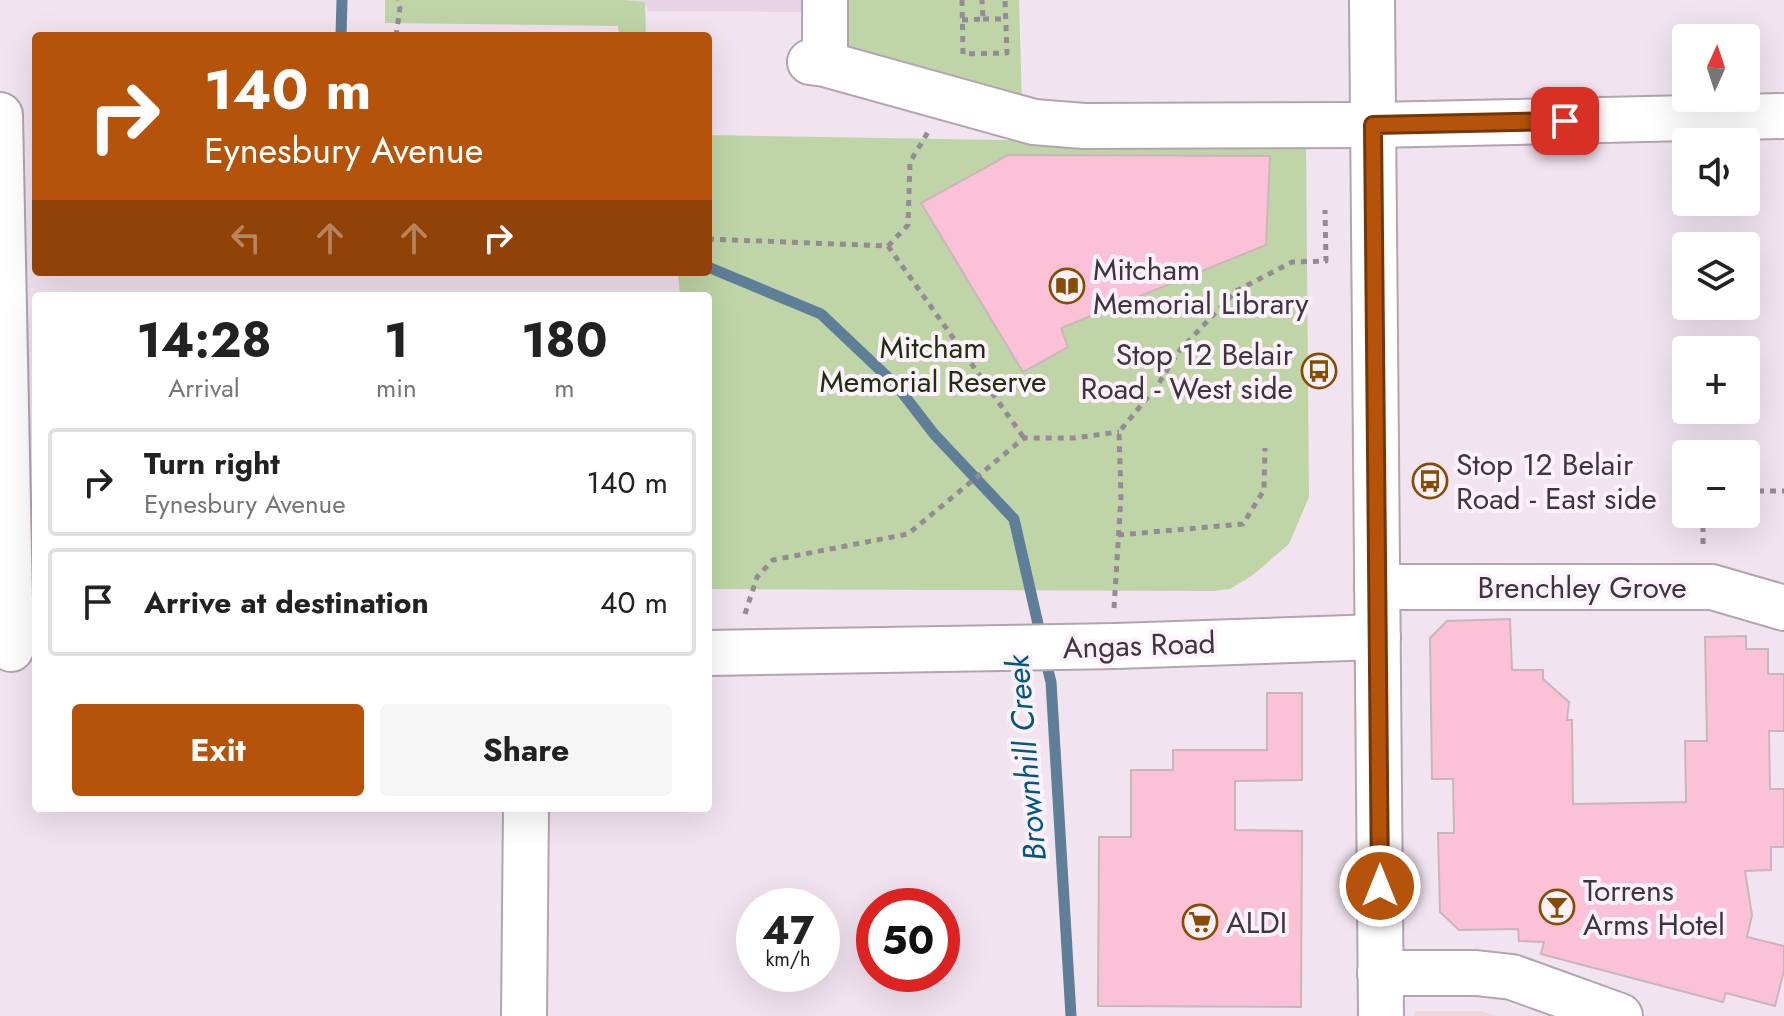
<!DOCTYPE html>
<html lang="en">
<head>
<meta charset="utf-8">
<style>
  :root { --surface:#fff; --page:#f6f6f6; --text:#222; --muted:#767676; --line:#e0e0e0; --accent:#b45309 }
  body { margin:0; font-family:Jost,sans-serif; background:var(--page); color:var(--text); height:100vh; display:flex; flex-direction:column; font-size:30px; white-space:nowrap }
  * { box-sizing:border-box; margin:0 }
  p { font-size:26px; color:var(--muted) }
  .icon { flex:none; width:44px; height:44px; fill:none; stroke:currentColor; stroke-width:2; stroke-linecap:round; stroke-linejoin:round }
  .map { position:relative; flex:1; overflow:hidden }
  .side { position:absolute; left:32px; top:292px; width:680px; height:520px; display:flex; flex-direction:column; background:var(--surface); border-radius:8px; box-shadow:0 8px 32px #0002 }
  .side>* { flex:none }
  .guide { position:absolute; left:32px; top:32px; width:680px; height:244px; border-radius:8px; box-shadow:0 8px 32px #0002; background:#b45309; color:#fff; overflow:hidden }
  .needle { width:52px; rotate:3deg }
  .controls { position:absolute; left:1672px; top:24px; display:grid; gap:16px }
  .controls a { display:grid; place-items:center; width:88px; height:88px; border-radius:8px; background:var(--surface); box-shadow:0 8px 32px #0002; font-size:40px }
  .speed { position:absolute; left:736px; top:888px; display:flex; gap:16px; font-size:40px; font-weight:700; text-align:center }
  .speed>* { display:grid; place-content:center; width:104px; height:104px; border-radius:50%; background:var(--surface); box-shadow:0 8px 32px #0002; line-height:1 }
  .speed small { font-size:20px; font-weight:400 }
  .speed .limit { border:12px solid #d22; background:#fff; color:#111 }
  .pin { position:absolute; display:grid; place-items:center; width:68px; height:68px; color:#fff; margin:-34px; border-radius:16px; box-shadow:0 4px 12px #0006 }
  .me { position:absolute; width:88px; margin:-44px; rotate:0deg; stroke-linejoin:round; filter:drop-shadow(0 0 6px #0008) }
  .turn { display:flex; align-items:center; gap:28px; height:168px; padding:0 40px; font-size:36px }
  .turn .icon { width:104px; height:104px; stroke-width:2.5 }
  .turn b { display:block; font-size:56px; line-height:68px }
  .lanes { display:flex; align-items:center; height:76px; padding:0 40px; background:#0003; justify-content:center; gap:40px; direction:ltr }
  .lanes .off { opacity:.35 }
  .eta { display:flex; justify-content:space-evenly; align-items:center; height:136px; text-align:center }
  .eta b { font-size:48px; font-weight:700; line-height:56px }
  .cta { display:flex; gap:16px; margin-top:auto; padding:16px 40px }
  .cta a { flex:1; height:92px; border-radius:8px; background:var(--accent); color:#fff; font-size:32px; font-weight:700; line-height:92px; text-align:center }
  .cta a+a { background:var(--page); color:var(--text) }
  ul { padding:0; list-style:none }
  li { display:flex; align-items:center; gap:24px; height:108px; margin:0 16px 12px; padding:0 24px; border:4px solid var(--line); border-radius:8px }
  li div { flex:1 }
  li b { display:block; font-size:30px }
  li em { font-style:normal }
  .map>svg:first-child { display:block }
  .commercial { fill:#f1d7dc }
  .built { fill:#e8d3e6 }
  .green { fill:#bfd5a7 }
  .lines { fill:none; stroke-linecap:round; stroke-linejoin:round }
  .stream { stroke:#5f7e97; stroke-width:11 }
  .building { fill:#fbc1d6; stroke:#c9b6bc; stroke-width:2 }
  .minor-casing { stroke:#b2a4b1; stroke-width:48 }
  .major-casing { stroke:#b2a4b1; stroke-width:48 }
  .path { stroke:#958b95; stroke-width:5; stroke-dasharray:6 6; stroke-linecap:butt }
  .minor { stroke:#fff; stroke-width:44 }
  .major { stroke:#fff; stroke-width:44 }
  .route-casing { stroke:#753606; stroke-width:20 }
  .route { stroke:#b45309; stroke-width:14 }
  .labels { text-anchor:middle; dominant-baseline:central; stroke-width:8; stroke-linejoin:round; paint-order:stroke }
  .poi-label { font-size:30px; fill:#3d373d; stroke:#fdf2fc; text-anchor:start }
  .park-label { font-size:30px; fill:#21300c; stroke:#fdf2fc }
  .street-label { font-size:30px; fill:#3d373d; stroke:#fdf2fc }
  .water-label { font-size:32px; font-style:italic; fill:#005884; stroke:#fdf2fc }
</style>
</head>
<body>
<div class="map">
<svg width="1784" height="1016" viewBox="0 0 1784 1016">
  <rect width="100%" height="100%" fill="#f2e3f1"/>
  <!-- commercial -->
  <path class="commercial" d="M1415 1011H1481L1498 1016H1415Z"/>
  <!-- built -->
  <path class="built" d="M624 0H811V12L648 11 645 2Z"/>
  <!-- green -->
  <path class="green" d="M385 0H624L645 2 646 36H619L618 26 385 23Z
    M834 0H1019L1022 103 846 47Z
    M708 135 1306 145 1309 497 1289 544 1253 575 1230 589 1213 591 708 589V296H680L678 272H708Z"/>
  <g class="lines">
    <!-- stream -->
    <path class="stream" d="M341 36 342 0
      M708 267 821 314 897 386 934 434 1014 519 1041 637
      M1045 658 1051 682 1071 1016"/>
  </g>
  <!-- building -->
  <path class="building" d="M1008 155 1270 156 1266 245 1061 328 1068 347 1023 372 921 203Z
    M1510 619 1512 670H1543V679L1569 702 1567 720H1572L1573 804 1686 802 1685 741H1707L1705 637 1746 636V649H1768V674H1784V731H1769L1770 789H1784V847H1771V870L1745 871 1752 915 1747 937 1784 946V971L1775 1006 1726 993 1723 1002 1541 954 1544 942 1519 941 1518 929 1459 930 1440 912 1438 833H1454L1453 779H1432L1430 638 1447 621Z
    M1267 693H1302V780L1235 781V830L1302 831 1301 1007 1098 1006 1099 837H1131V770H1173V750H1267Z"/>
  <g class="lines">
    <!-- minor casing -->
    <g class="minor-casing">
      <path id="minor" d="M825 0V64
        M810 62 825 64 1034 122 1084 126 1373 125 1784 116
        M0 115 11 649
        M1377 587H1712L1784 608
        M708 653 1116 646 1378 637
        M1380 973H1476L1512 977 1620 1016
        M524 1016 526 808"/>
    </g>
    <!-- major casing -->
    <g class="major-casing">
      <path id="major" d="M1372 0 1381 1016"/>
    </g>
    <!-- path -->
    <path class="path" d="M962 0 963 54 1007 53 1005 0
      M983 19H1006
      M962 20 983 19 982 0
      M396 36 400 8 398 0
      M708 239 888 246 1024 438
      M888 246 908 225 910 162 928 132
      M1746 491H1784
      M1703 514V545
      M1118 535 1243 524 1264 490 1265 448
      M1114 608 1121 497 1119 432 1157 386 1180 350 1236 291 1292 262 1326 261 1325 210
      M745 614 757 577 773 560 908 534 1024 438H1074L1119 432"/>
    <!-- minor -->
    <use href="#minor" class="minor"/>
    <!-- major -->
    <use href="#major" class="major"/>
  </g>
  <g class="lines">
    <!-- route casing -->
    <g class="route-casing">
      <path id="route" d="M1380 886 1373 125 1565 121"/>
    </g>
    <!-- route -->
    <use href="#route" class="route"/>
  </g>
  <!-- icons -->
  <defs>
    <g id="library-ring" transform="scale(1.8)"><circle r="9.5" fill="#fdf2fc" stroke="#864c03" stroke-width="1.5"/><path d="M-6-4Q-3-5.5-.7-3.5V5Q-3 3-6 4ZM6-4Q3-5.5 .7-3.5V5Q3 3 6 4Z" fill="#864c03"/></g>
    <g id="bus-ring" transform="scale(1.8)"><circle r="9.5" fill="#fdf2fc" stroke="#864c03" stroke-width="1.5"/><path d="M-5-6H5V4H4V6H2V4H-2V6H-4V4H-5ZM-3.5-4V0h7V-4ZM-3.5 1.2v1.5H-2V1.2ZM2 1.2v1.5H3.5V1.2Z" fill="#864c03"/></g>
    <g id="bar-ring" transform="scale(1.8)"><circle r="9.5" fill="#fdf2fc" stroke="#864c03" stroke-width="1.5"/><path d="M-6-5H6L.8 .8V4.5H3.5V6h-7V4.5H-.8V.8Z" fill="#864c03"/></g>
    <g id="supermarket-ring" transform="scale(1.8)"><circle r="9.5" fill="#fdf2fc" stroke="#864c03" stroke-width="1.5"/><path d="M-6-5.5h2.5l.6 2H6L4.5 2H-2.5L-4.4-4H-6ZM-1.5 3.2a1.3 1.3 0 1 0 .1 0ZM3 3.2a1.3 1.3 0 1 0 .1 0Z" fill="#864c03"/></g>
  </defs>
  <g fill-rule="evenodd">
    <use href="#library-ring" x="1067" y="286"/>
    <use href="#bus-ring" x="1319" y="371"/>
    <use href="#bus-ring" x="1430" y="481"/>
    <use href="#bar-ring" x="1557" y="907"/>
    <use href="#supermarket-ring" x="1200" y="922"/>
  </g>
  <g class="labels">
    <!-- poi labels -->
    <g class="poi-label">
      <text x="1093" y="269">Mitcham<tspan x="1093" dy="34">Memorial Library</tspan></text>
      <text x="1293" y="354" text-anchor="end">Stop 12 Belair<tspan x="1293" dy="34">Road - West side</tspan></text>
      <text x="1456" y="464">Stop 12 Belair<tspan x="1456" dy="34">Road - East side</tspan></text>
      <text x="1583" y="890">Torrens<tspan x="1583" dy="34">Arms Hotel</tspan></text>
      <text x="1226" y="922">ALDI</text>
    </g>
    <!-- park labels -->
    <g class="park-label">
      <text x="933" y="347">Mitcham<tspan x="933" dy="34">Memorial Reserve</tspan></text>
    </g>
    <!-- street labels -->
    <g class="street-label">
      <text x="1582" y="587">Brenchley Grove</text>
      <text transform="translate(1139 645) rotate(-2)">Angas Road</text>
    </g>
    <!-- water labels -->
    <g class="water-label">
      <text transform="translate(1026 758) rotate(-95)">Brownhill Creek</text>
    </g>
  </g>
</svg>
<div class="controls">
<a><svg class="needle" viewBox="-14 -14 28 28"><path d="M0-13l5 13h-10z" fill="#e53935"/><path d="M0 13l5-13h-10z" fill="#767676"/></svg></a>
<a><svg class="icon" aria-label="sound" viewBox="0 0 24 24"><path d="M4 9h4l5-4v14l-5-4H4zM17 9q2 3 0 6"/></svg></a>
<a><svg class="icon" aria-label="layers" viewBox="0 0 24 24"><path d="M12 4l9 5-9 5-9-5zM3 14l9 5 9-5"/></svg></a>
<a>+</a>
<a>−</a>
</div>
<div class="speed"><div>47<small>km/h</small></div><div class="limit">50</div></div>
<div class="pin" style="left:1565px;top:121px;background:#d93025"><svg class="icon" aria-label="arrive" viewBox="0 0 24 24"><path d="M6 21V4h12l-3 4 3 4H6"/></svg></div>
<svg class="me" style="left:1380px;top:886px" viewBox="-20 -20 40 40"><circle r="17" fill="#b45309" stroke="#fff" stroke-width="3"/><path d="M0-11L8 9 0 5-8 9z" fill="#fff"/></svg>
<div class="guide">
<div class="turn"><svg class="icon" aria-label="right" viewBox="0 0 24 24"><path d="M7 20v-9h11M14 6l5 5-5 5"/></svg><div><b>140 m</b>Eynesbury Avenue</div></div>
<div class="lanes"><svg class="icon off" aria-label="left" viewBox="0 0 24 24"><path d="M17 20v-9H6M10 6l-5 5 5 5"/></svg><svg class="icon off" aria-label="ahead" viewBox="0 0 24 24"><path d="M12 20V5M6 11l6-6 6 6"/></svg><svg class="icon off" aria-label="ahead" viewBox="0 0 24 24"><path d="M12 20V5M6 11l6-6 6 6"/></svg><svg class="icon" aria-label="right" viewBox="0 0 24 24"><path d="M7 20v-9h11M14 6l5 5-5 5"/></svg></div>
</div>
<section class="side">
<div class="eta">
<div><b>14:28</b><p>Arrival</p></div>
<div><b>1</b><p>min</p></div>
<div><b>180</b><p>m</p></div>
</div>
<ul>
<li><svg class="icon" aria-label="right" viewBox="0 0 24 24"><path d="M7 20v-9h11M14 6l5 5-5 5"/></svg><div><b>Turn right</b><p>Eynesbury Avenue</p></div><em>140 m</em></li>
<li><svg class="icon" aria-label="arrive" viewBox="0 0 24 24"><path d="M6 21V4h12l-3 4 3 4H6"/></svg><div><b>Arrive at destination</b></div><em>40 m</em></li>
</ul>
<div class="cta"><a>Exit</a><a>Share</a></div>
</section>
</div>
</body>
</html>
